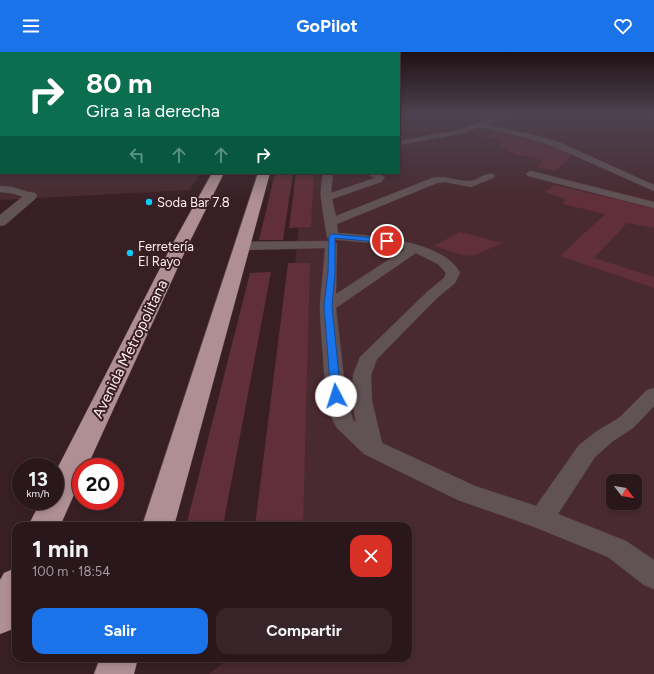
<!DOCTYPE html>
<html lang="es">
<head>
<meta charset="utf-8">
<style>
  :root { --surface:#2a171b; --page:#362428; --text:#f1f3f6; --muted:#a59fa3; --line:#46363a; --accent:#1a73e8 }
  body { margin:0; font-family:Figtree,sans-serif; background:var(--page); color:var(--text); height:100vh; display:flex; flex-direction:column; font-size:15px; white-space:nowrap }
  * { box-sizing:border-box; margin:0 }
  p { font-size:13px; color:var(--muted) }
  .icon { flex:none; width:22px; height:22px; fill:none; stroke:currentColor; stroke-width:2; stroke-linecap:round; stroke-linejoin:round }
  .map { position:relative; flex:1; overflow:hidden }
  .sheet { position:absolute; left:12px; top:470px; width:400px; height:140px; display:flex; flex-direction:column; background:var(--surface); border-radius:12px; box-shadow:0 2px 6px #0003,0 0 0 1px var(--line) }
  .sheet>* { flex:none }
  .guide { position:absolute; left:0px; top:0px; width:400px; height:122px; box-shadow:0 2px 6px #0003,0 0 0 1px var(--line); background:#0b6e4f; color:#fff; overflow:hidden }
  .needle { width:26px; rotate:121deg }
  .buttons { position:absolute; left:606px; top:422px; display:grid; gap:8px }
  .buttons a { display:grid; place-items:center; width:36px; height:36px; border-radius:8px; background:var(--surface); box-shadow:0 2px 6px #0003,0 0 0 1px var(--line); font-size:20px }
  .speed { position:absolute; left:12px; top:406px; display:flex; gap:8px; font-size:20px; font-weight:700; text-align:center }
  .speed>* { display:grid; place-content:center; width:52px; height:52px; border-radius:50%; background:var(--surface); box-shadow:0 2px 6px #0003,0 0 0 1px var(--line); line-height:1 }
  .speed small { font-size:10px; font-weight:400 }
  .speed .limit { border:6px solid #d22; background:#fff; color:#111 }
  .pin { position:absolute; display:grid; place-items:center; width:34px; height:34px; color:#fff; margin:-17px; border:2px solid #fff; border-radius:50%; box-shadow:0 1px 4px #0007 }
  .me { position:absolute; width:44px; margin:-22px; rotate:355deg; stroke-linejoin:round; filter:drop-shadow(0 0 3px #0008) }
  .turn { display:flex; align-items:center; gap:14px; height:84px; padding:0 20px; font-size:18px }
  .turn .icon { width:52px; height:52px; stroke-width:2.5 }
  .turn b { display:block; font-size:28px; line-height:34px }
  .lanes { display:flex; align-items:center; height:38px; padding:0 20px; background:#0003; justify-content:center; gap:20px; direction:ltr }
  .lanes .off { opacity:.35 }
  .round { display:grid; place-items:center; flex:none; width:42px; height:42px; border-radius:12px; background:var(--page) }
  .summary { display:flex; align-items:center; justify-content:space-between; height:68px; padding:0 20px }
  h1 { font-size:24px; font-weight:700; line-height:30px }
  .button { display:flex; gap:8px; margin-top:auto; padding:8px 20px }
  .button a { flex:1; height:46px; border-radius:12px; background:var(--accent); color:#fff; font-size:16px; font-weight:700; line-height:46px; text-align:center }
  .button a+a { background:var(--page); color:var(--text) }
  header { display:flex; justify-content:space-between; align-items:center; height:52px; padding:0 20px; background:var(--accent); color:#fff; font-size:18px; font-weight:700 }
  .map>svg:first-child { display:block }
  .built { fill:#492a30; fill-rule:evenodd }
  .green { fill:#602f39 }
  .lines { fill:none; stroke-linecap:round; stroke-linejoin:round }
  .lane-casing { stroke:#543c40; stroke-width:1 }
  .street-casing { stroke:#543c40; stroke-width:1 }
  .highway-casing { stroke:#543c40; stroke-width:1 }
  .lane { fill:#615355; fill-rule:evenodd }
  .street { fill:#615355; fill-rule:evenodd }
  .highway { fill:#af8f94; fill-rule:evenodd }
  .route { fill:#1a73e8; stroke:#114b97 }
  .poi-dot { fill:#0ccafa; stroke:#381f24; stroke-width:1.5 }
  .labels { text-anchor:middle; dominant-baseline:central; stroke-width:4; stroke-linejoin:round; paint-order:stroke }
  .far-poi-label { font-size:13px; fill:#ffedef; stroke:#381f24; text-anchor:start }
  .street-label { font-size:15px; fill:#ffedef; stroke:#381f24 }
</style>
</head>
<body>
<header><svg class="icon" aria-label="menu" viewBox="0 0 24 24"><path d="M4 6h16M4 12h16M4 18h16"/></svg>GoPilot<svg class="icon" aria-label="heart" viewBox="0 0 24 24"><path d="M12 20l-8-8c-3-5 5-10 8-4 3-6 11-1 8 4z"/></svg></header>
<div class="map">
<svg width="654" height="622" viewBox="0 0 654 622">
  <rect width="100%" height="100%" fill="#381f24"/>
  <!-- built -->
  <path class="built" d="M0 62 1 121H200L190 138 0 148Z
    M399 62H654V622H209L229 606H408V474H273L303 121H399ZM613 429H635V451H613Z"/>
  <!-- green -->
  <path class="green" d="M496 79 536 86 574 102 555 119 537 115 542 108 516 102 498 94 504 89 483 85Z
    M275 121H293L283 188H259Z
    M296 121H314L311 175 289 176Z
    M554 133 654 156V176L627 171 594 206 654 225V236L560 204 605 162 563 152 566 147 545 140Z
    M460 180 502 191 476 203 465 204 434 194Z
    M288 211H310L303 474H255Z
    M271 220 223 474H186L250 221Z"/>
  <g class="lines">
    <!-- lane casing -->
    <g class="lane-casing">
      <path id="lane" d="M503 62H512L487 73 526 81 559 90 654 133V139L553 94 524 85 480 75 464 81 399 93V89L462 77Z
        M531 119 654 150V156L528 124 526 122 528 120Z
        M323 121H333L331 141 375 126 365 121H378L385 125 381 130 332 147 336 164 432 126C445 123 456 129 469 129 478 129 484 120 493 122L495 124 493 126 471 135 445 130 437 131 337 172 338 181C369 183 445 189 460 221L455 231 437 246 377 307 371 323 372 349 382 391 475 434 536 454 579 393 597 379 619 366 647 338 654 336V354L633 376 613 389 595 405 558 462 626 489 654 508V537L644 533 608 505 532 474 458 448 364 402 337 376C327 360 326 338 324 319 323 298 320 276 320 254 321 235 324 215 325 196L242 198 238 197 236 194 238 191 242 190 335 189 337 192 336 242 405 197 372 191 328 187C326 184 322 152 321 146 320 139 322 129 323 121ZM416 201 438 212 446 221 444 226 427 240 360 305 353 323 352 349 356 370 353 368 346 344 336 256Z
        M0 134 12 135 35 142 36 144 31 147 11 141 0 140Z"/>
    </g>
    <!-- street casing -->
    <g class="street-casing">
      <path id="street" d="M31 140 35 141 37 144 35 147 5 173 0 174V163L27 141Z"/>
    </g>
    <!-- highway casing -->
    <g class="highway-casing">
      <path id="highway" d="M212 121H224L188 193 87 415H81V427L60 474H28L41 449H55V421L172 193Z
        M258 121H270L174 474H142Z
        M16 516V570L13 577 0 582V528L4 521Z
        M100 606H138L134 622H94Z"/>
    </g>
    <!-- lane -->
    <use href="#lane" class="lane"/>
    <!-- street -->
    <use href="#street" class="street"/>
    <!-- highway -->
    <use href="#highway" class="highway"/>
  </g>
  <!-- sky -->
  <linearGradient id="sky" x2="0" y2="1"><stop stop-color="#1f1114"/><stop offset="0.42" stop-color="#4d4250"/><stop offset="1" stop-color="#4d4250" stop-opacity="0"/></linearGradient>
  <rect width="654" height="149" fill="url(#sky)"/>
  <!-- route -->
  <path class="route" d="M332 182 387 187 391 189 387 191 335 186V220L332 254 341 344 336 347 331 344 324 254 328 220 329 184Z"/>
  <!-- markers -->
  <g class="poi-dot">
    <circle cx="149" cy="150" r="4"/>
    <circle cx="130" cy="201" r="4"/>
  </g>
  <g class="labels">
    <!-- far-poi labels -->
    <g class="far-poi-label">
      <text x="157" y="150">Soda Bar 7.8</text>
      <text x="138" y="194">Ferretería<tspan x="138" dy="15">El Rayo</tspan></text>
    </g>
    <!-- street labels -->
    <g class="street-label">
      <text transform="translate(130 297) rotate(-64)">Avenida Metropolitana</text>
    </g>
  </g>
</svg>
<div class="buttons">
<a><svg class="needle" viewBox="-14 -14 28 28"><path d="M0-13l5 13h-10z" fill="#e53935"/><path d="M0 13l5-13h-10z" fill="#a59fa3"/></svg></a>
</div>
<div class="speed"><div>13<small>km/h</small></div><div class="limit">20</div></div>
<div class="pin" style="left:387px;top:189px;background:#d93025"><svg class="icon" aria-label="arrive" viewBox="0 0 24 24"><path d="M6 21V4h12l-3 4 3 4H6"/></svg></div>
<svg class="me" style="left:336px;top:344px" viewBox="-20 -20 40 40"><circle r="19" fill="#fff"/><path d="M0-13L10 11 0 6-10 11z" fill="#1a73e8"/></svg>
<div class="guide">
<div class="turn"><svg class="icon" aria-label="right" viewBox="0 0 24 24"><path d="M7 20v-9h11M14 6l5 5-5 5"/></svg><div><b>80 m</b>Gira a la derecha</div></div>
<div class="lanes"><svg class="icon off" aria-label="left" viewBox="0 0 24 24"><path d="M17 20v-9H6M10 6l-5 5 5 5"/></svg><svg class="icon off" aria-label="ahead" viewBox="0 0 24 24"><path d="M12 20V5M6 11l6-6 6 6"/></svg><svg class="icon off" aria-label="ahead" viewBox="0 0 24 24"><path d="M12 20V5M6 11l6-6 6 6"/></svg><svg class="icon" aria-label="right" viewBox="0 0 24 24"><path d="M7 20v-9h11M14 6l5 5-5 5"/></svg></div>
</div>
<section class="sheet">
<div class="summary"><div><h1>1 min</h1><p>100 m · 18:54</p></div><a class="round" style="background:#d93025;color:#fff"><svg class="icon" aria-label="close" viewBox="0 0 24 24"><path d="M6 6l12 12M18 6L6 18"/></svg></a></div>
<div class="button"><a>Salir</a><a>Compartir</a></div>
</section>
</div>
</body>
</html>
